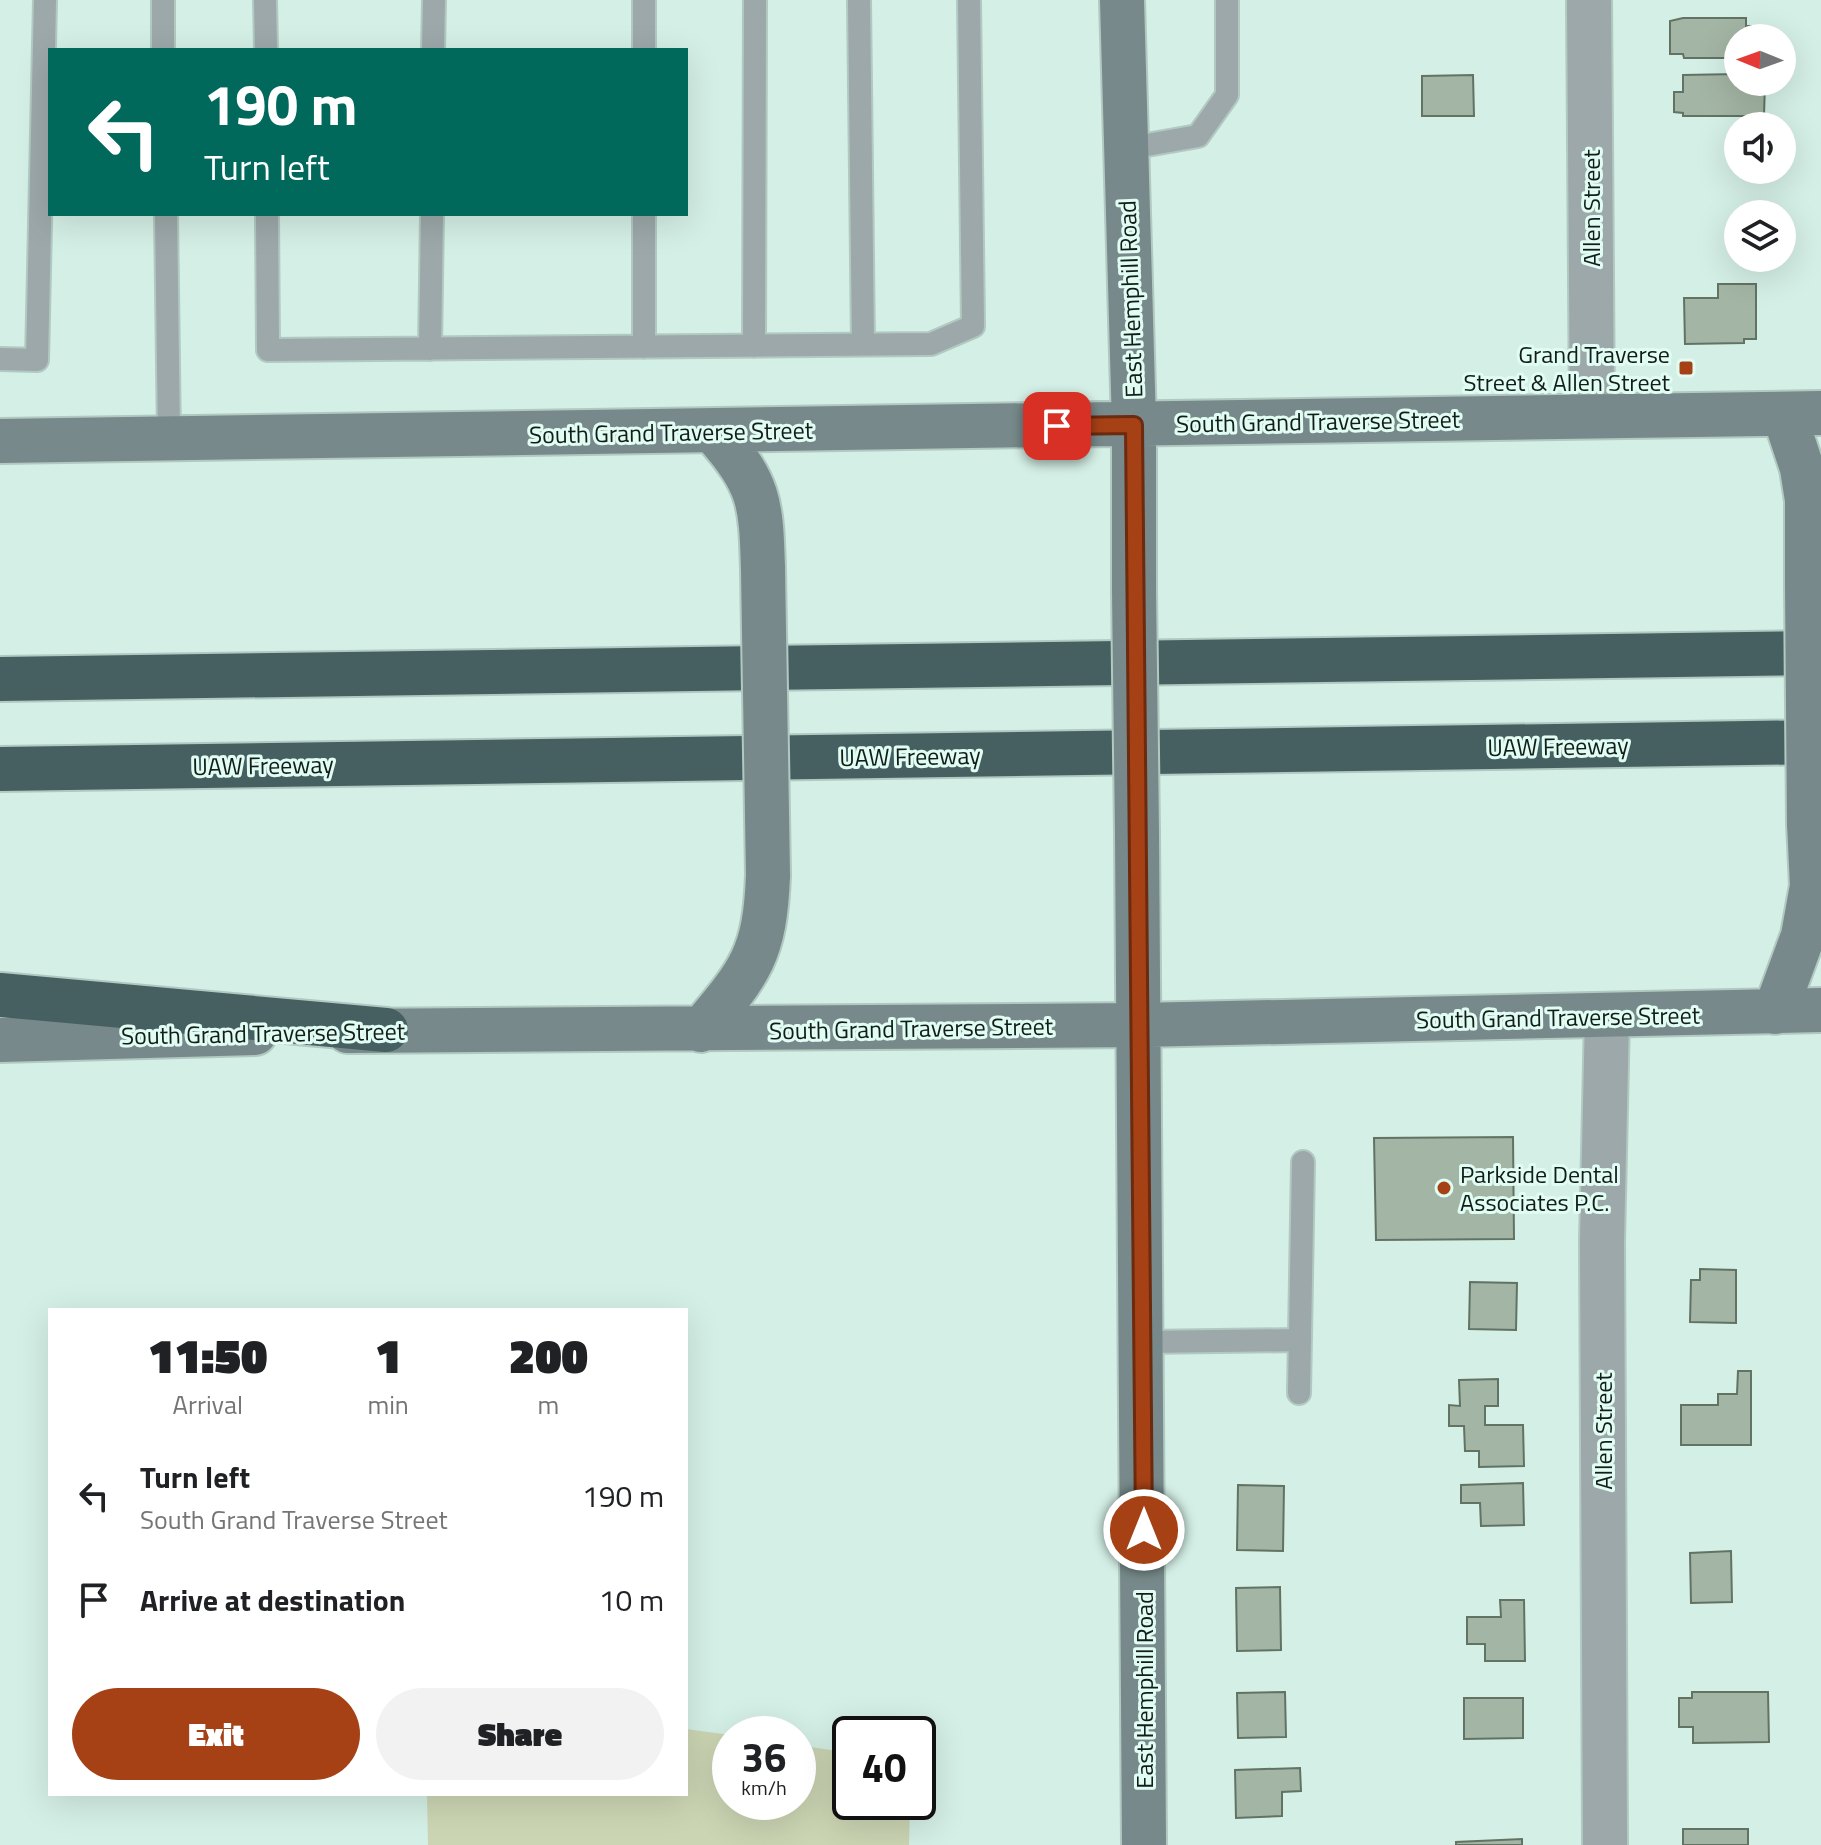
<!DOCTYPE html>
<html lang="en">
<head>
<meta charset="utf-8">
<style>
  :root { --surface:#fff; --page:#f2f2f2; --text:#202124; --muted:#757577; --accent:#a64116 }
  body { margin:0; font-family:"Titillium Web",sans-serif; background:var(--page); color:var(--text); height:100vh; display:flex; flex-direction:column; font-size:30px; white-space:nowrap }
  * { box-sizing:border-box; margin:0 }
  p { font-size:26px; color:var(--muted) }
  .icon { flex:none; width:44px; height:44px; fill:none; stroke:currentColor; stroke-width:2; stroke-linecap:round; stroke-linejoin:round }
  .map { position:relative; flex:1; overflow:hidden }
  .details { position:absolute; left:48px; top:1308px; width:640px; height:488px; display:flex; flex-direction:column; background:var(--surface); border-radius:0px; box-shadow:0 8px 32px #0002 }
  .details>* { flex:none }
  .guide { position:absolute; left:48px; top:48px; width:640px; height:168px; border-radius:0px; box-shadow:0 8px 32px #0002; background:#00695c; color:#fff; overflow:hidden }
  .needle { width:52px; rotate:271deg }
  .tools { position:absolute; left:1724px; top:24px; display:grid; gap:16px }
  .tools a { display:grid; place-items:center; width:72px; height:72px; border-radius:50%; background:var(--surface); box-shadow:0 8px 32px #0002; font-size:40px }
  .speed { position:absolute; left:712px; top:1716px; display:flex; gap:16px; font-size:40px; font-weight:700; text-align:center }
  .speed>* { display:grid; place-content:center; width:104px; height:104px; border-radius:50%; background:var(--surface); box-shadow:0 8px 32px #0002; line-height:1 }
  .speed small { font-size:20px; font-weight:400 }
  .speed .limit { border:4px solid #111; border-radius:12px; background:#fff; color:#111 }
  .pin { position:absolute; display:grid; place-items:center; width:68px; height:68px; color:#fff; margin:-34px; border-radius:16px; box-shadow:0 4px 12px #0006 }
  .me { position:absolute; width:88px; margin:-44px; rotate:0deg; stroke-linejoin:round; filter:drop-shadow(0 0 6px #0008) }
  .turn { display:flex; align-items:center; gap:28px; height:168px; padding:0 24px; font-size:36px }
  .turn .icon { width:104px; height:104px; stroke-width:2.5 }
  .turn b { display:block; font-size:56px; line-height:68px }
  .eta { display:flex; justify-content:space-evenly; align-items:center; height:136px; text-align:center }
  .eta b { font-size:48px; font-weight:800; line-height:56px }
  .primary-button { display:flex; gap:16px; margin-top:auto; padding:16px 24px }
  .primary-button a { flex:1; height:92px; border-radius:48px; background:var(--accent); color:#fff; font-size:32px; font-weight:800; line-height:92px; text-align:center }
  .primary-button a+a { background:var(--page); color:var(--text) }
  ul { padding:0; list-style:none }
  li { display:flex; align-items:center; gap:24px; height:104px; padding:0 24px }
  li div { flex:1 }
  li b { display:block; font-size:30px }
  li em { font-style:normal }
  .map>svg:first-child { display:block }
  .green { fill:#cbd5b3 }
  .building { fill:#a3b5a5; stroke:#627363; stroke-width:2 }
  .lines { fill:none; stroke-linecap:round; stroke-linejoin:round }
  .lane-casing { stroke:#b1c9c1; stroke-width:26 }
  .street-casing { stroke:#b1c9c1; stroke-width:48 }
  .secondary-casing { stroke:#b1c9c1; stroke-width:48 }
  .highway-casing { stroke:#b1c9c1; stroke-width:48 }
  .lane { stroke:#9ca8a9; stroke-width:22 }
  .street { stroke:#9ca8a9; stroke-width:44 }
  .secondary { stroke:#77898a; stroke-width:44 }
  .highway { stroke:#466061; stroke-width:44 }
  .secondary-bridge-casing { stroke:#b1c9c1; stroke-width:48; stroke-linecap:butt }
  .secondary-bridge { stroke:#77898a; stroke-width:44 }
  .route-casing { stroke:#6c2a0e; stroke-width:20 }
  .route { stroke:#a64116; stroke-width:14 }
  .poi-dot { fill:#a64116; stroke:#e1fcf3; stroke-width:3 }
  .labels { text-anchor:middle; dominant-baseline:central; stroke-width:6; stroke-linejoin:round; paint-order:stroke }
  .street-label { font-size:24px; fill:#121c19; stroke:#e1fcf3 }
  .poi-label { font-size:24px; fill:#121c19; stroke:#e1fcf3; text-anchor:end }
</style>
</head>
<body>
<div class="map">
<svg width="1821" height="1845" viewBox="0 0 1821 1845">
  <rect width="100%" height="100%" fill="#d4efe6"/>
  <!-- green -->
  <path class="green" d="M686 1729 730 1735V1802H798V1745L850 1753V1802H903L910 1810 909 1845H428L427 1794H686Z"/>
  <!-- building -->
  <path class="building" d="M1683 18H1746V26H1755V38H1738V58H1684L1683 54H1670V21Z
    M1738 74V82H1765L1764 116H1683V113L1674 112V92H1683V75Z
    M1473 75 1474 116H1422V76Z
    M1718 284H1756V339H1744V343L1685 344 1684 298H1718Z
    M1513 1137 1514 1239 1376 1240 1374 1138Z
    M1700 1269 1736 1270V1323L1690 1322 1691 1280H1700Z
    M1470 1282 1517 1283 1516 1330 1469 1329Z
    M1738 1371H1751V1445H1681V1405H1718V1394H1737Z
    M1498 1379V1406H1485V1425H1523L1524 1466 1479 1467V1451H1465L1464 1426H1449V1405L1460 1406 1459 1380Z
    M1523 1483 1524 1525 1481 1526 1480 1503H1461V1485Z
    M1238 1485 1284 1486 1283 1551 1237 1550Z
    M1731 1551 1732 1602 1691 1603 1690 1553Z
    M1280 1587 1281 1650 1237 1651 1236 1588Z
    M1500 1600H1524L1525 1661H1485V1644H1467V1617H1501Z
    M1285 1692 1286 1737 1238 1738 1237 1693Z
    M1692 1692H1768L1769 1742 1693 1743V1727H1679V1698H1692Z
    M1464 1698H1523V1738L1464 1739Z
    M1300 1768 1301 1791 1282 1792V1816L1236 1818 1235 1770Z
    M1683 1829H1748V1845H1683Z
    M1522 1839V1845H1456V1842Z"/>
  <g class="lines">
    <!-- lane casing -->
    <g class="lane-casing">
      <path id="lane" d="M163 0V50
        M265 0 266 50
        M859 0 863 344
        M433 50 434 0
        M644 50V0
        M1124 149 1198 136 1227 95V0
        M166 214 169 438
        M267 214 268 350 931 344 973 326 969 0
        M754 346 755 0
        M644 347V214
        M430 349 432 214
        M0 359 37 360 45 0
        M1143 1342 1300 1340
        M1299 1393 1303 1162"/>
    </g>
    <!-- street casing -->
    <g class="street-casing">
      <path id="street" d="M1589 0 1592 415
        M1605 1845 1602 1241 1607 1017"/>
    </g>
    <!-- secondary casing -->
    <g class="secondary-casing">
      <path id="secondary" d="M1122 0 1134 425V590
        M1784 414 1802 468 1807 500V584
        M714 432C760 484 761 501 763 569
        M0 441 1821 413
        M1137 833 1144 1845
        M1775 1012 1803 936 1812 886 1809 823
        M701 1030C751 971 765 954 768 875
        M348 1031 1140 1025 1821 1010
        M0 1040 255 1033"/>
    </g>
    <!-- highway casing -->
    <g class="highway-casing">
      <path id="highway" d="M0 679 1821 653
        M0 769 1821 742
        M0 995 386 1030"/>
    </g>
    <!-- lane -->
    <use href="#lane" class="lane"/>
    <!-- street -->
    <use href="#street" class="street"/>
    <!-- secondary -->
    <use href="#secondary" class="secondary"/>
    <!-- highway -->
    <use href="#highway" class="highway"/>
    <!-- secondary-bridge casing -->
    <g class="secondary-bridge-casing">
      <path id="secondary-bridge" d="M763 569 768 875
        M1807 584 1809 823
        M1134 590 1137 833"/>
    </g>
    <!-- secondary-bridge -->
    <use href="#secondary-bridge" class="secondary-bridge"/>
  </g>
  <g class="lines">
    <!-- route casing -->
    <g class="route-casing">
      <path id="route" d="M1057 426 1134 425 1144 1530"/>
    </g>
    <!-- route -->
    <use href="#route" class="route"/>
  </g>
  <!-- markers -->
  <g class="poi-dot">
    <rect x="1678" y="360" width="16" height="16" rx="4"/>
    <circle cx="1444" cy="1188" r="8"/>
  </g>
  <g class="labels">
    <!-- street labels -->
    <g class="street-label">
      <text transform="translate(1591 208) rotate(-90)">Allen Street</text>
      <text transform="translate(1130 299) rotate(-92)">East Hemphill Road</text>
      <text transform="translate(1318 421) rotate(-1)">South Grand Traverse Street</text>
      <text transform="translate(671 432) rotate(-1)">South Grand Traverse Street</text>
      <text transform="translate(1558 746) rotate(-1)">UAW Freeway</text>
      <text transform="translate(910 756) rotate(-1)">UAW Freeway</text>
      <text transform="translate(263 765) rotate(-1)">UAW Freeway</text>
      <text transform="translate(1558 1017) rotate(-1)">South Grand Traverse Street</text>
      <text transform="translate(911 1028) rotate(-1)">South Grand Traverse Street</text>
      <text transform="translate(263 1033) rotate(-1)">South Grand Traverse Street</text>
      <text transform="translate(1603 1431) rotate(-90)">Allen Street</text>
      <text transform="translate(1144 1690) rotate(-90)">East Hemphill Road</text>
    </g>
    <!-- poi labels -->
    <g class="poi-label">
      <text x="1670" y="354">Grand Traverse<tspan x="1670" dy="28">Street &amp; Allen Street</tspan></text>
      <text x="1460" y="1174" text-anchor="start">Parkside Dental<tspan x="1460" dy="28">Associates P.C.</tspan></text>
    </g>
  </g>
</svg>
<div class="tools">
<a><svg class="needle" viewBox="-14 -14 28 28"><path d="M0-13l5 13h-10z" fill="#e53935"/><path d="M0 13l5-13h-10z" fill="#757577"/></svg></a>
<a><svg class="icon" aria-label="sound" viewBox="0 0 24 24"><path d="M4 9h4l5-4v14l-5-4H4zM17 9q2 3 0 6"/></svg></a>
<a><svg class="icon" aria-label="layers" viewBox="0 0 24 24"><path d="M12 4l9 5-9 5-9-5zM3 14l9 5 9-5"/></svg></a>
</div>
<div class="speed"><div>36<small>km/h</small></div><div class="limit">40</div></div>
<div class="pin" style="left:1057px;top:426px;background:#d93025"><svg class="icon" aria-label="arrive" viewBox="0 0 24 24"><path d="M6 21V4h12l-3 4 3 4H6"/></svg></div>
<svg class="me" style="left:1144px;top:1530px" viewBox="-20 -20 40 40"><circle r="17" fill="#a64116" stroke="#fff" stroke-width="3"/><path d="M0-11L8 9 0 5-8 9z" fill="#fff"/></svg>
<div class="guide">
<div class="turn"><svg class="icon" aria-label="left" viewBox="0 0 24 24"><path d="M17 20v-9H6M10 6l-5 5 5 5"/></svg><div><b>190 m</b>Turn left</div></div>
</div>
<section class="details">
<div class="eta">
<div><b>11:50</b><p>Arrival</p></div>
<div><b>1</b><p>min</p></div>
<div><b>200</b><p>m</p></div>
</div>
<ul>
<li><svg class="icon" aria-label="left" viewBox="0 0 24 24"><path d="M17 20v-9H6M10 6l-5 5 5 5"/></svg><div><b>Turn left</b><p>South Grand Traverse Street</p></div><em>190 m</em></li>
<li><svg class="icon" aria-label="arrive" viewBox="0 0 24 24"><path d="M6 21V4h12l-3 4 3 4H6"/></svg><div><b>Arrive at destination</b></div><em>10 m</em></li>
</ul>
<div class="primary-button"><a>Exit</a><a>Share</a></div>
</section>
</div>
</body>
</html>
